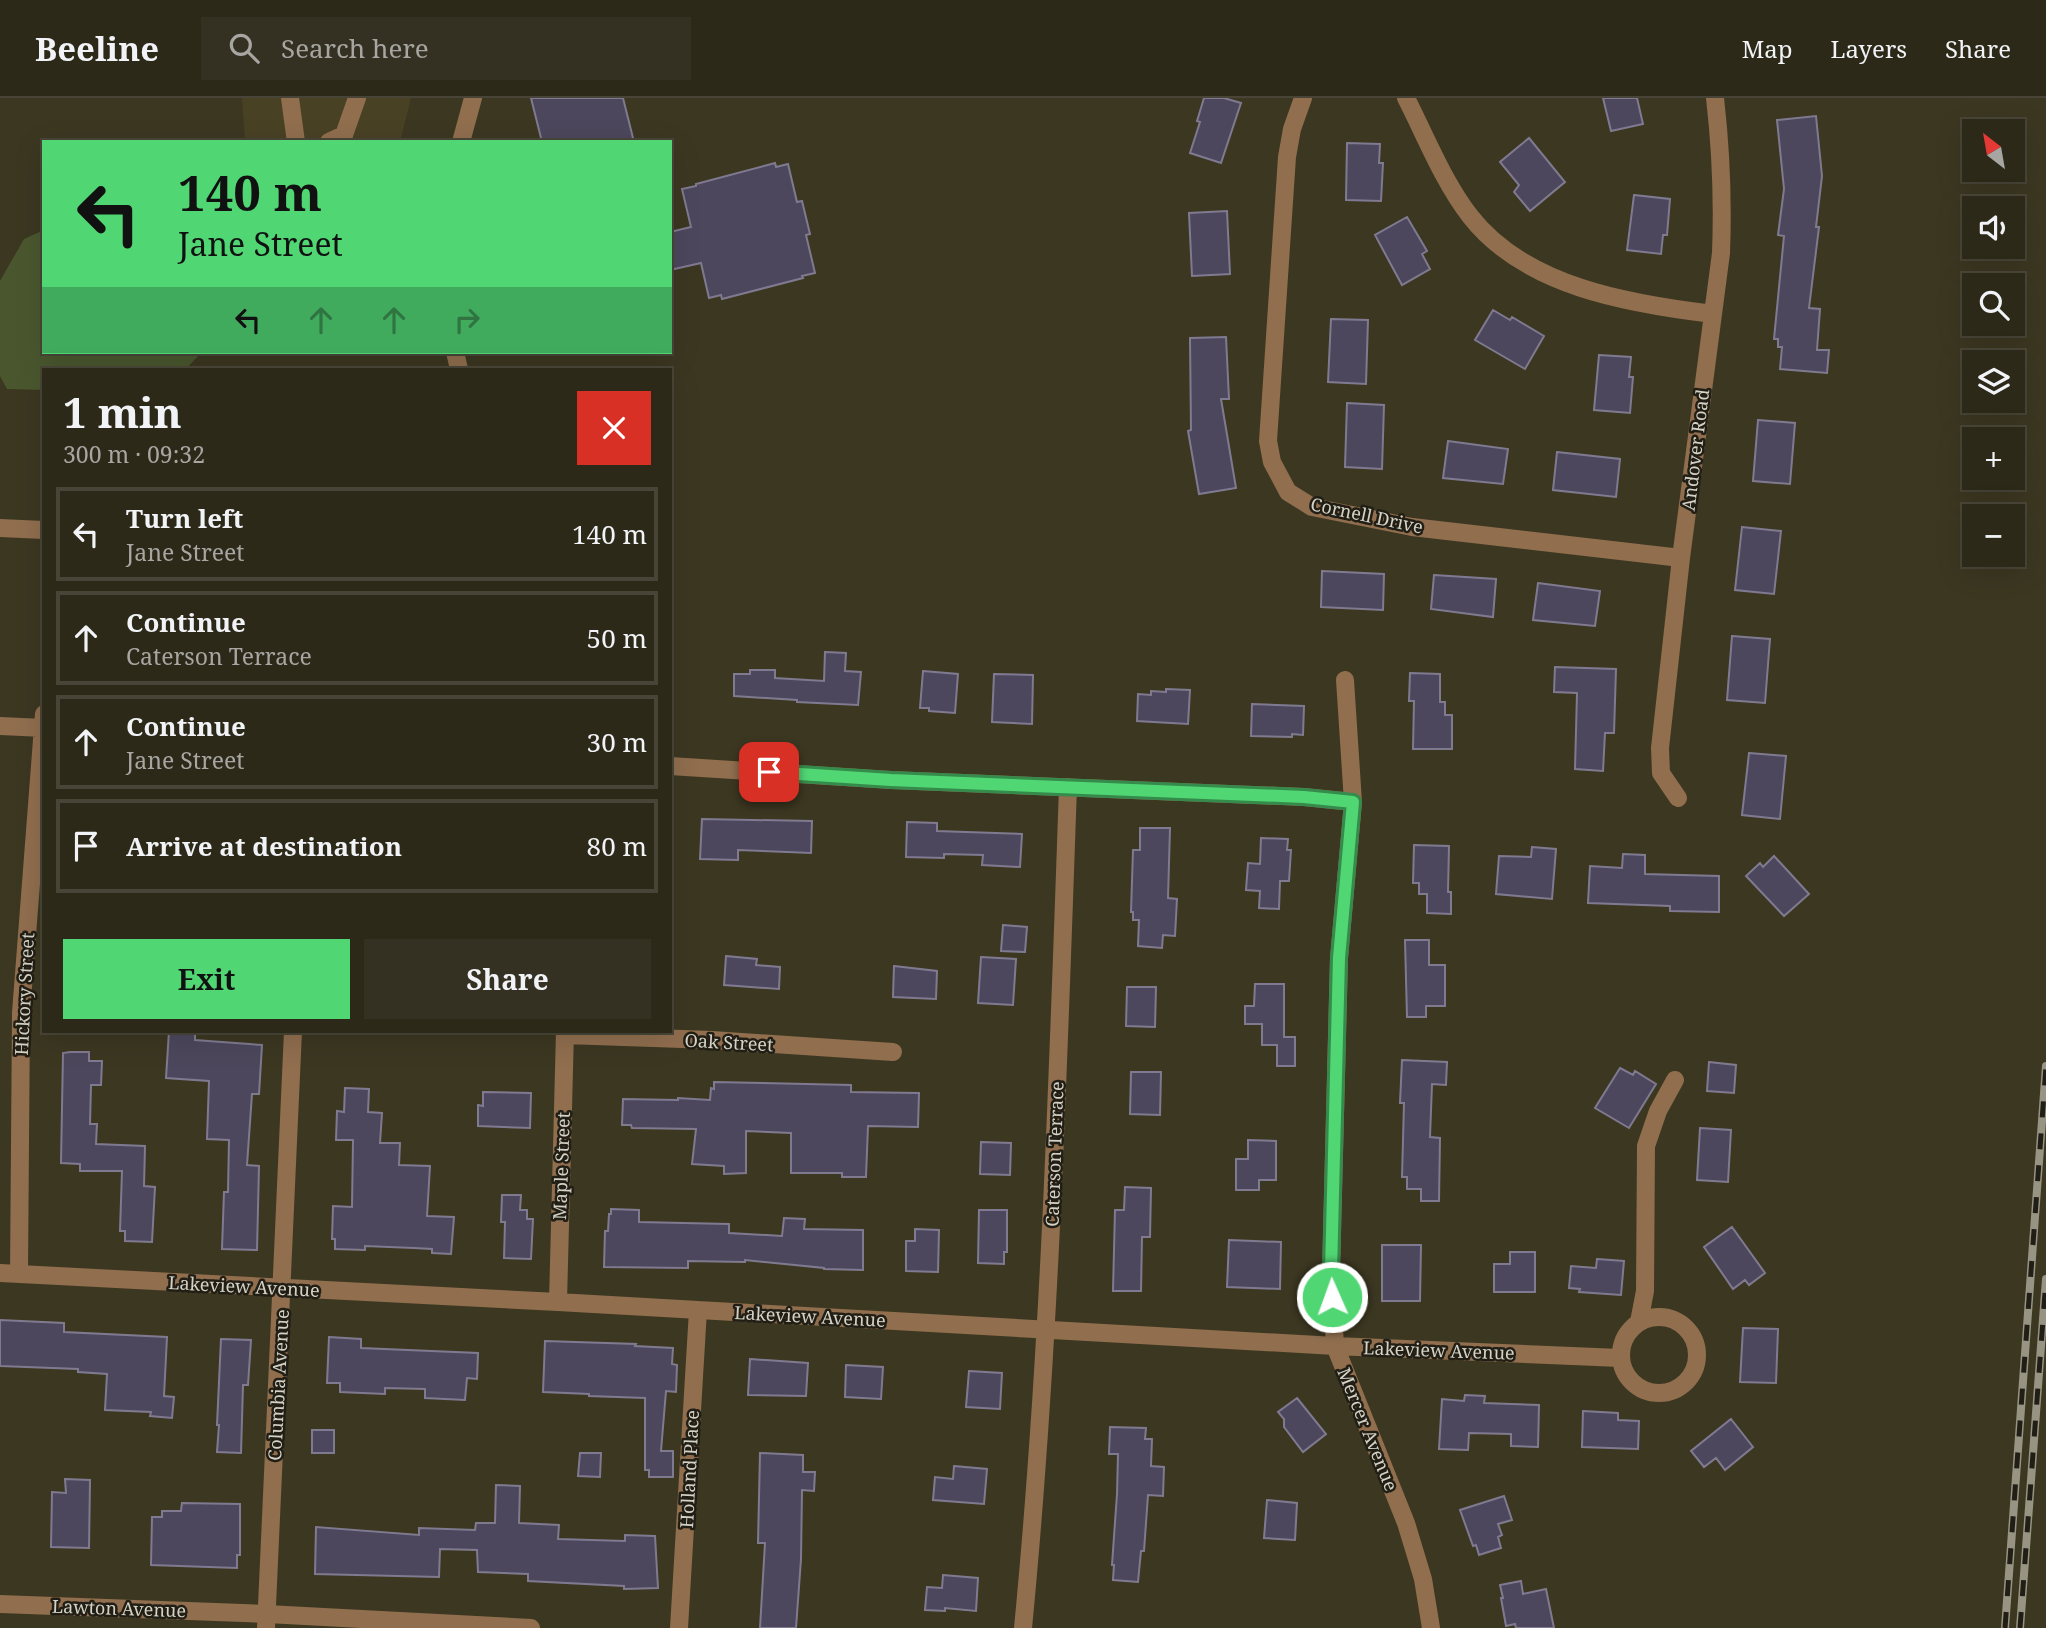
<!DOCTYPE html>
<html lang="en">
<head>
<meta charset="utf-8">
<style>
  :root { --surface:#2d2919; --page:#353122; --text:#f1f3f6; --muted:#a7a6a2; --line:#484538; --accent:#51d674 }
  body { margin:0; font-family:"Noto Serif",serif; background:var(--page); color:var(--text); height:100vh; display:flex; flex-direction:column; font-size:26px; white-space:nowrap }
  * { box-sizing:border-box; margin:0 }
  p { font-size:23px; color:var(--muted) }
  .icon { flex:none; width:38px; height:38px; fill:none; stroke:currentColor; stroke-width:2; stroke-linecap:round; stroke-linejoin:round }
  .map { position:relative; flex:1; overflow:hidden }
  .details { position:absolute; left:42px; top:270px; width:630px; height:665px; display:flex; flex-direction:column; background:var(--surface); border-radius:0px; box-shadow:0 7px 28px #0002,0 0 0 2px var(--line) }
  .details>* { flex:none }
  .guide { position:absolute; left:42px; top:42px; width:630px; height:214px; border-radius:0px; box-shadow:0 7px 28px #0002,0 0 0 2px var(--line); background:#51d674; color:#111; overflow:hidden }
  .needle { width:46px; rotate:329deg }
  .buttons { position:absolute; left:1962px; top:21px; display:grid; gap:14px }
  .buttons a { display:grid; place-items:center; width:63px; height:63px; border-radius:0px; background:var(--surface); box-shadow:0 7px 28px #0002,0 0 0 2px var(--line); font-size:35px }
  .pin { position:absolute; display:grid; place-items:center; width:60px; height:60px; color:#fff; margin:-30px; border-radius:14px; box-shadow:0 4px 10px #0006 }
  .me { position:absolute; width:77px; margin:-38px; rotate:358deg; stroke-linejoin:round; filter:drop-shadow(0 0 5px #0008) }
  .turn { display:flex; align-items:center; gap:24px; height:147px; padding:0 21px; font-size:32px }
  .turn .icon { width:91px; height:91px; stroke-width:2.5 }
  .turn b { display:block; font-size:49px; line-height:60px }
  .lanes { display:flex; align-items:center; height:66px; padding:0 21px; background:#0003; justify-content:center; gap:35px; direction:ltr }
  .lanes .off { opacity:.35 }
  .round { display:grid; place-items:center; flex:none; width:74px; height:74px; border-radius:0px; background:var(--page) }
  .overview { display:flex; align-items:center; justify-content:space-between; height:119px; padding:0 21px }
  h1 { font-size:42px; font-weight:700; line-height:52px }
  .cta { display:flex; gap:14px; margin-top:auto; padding:14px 21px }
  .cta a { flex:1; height:80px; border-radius:0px; background:var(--accent); color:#111; font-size:28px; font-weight:700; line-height:80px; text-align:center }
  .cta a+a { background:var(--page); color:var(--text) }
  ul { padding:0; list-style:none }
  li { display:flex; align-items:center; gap:21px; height:94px; margin:0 14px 10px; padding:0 7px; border:4px solid var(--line); border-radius:0px }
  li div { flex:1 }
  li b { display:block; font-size:26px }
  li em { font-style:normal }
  header { display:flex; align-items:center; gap:42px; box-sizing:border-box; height:98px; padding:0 35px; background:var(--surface); border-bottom:2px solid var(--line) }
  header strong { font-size:33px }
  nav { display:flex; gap:38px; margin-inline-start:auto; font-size:24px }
  .search { width:490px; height:63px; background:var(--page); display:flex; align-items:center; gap:18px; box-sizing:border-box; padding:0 24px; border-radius:0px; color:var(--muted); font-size:26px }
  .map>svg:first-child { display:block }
  .built { fill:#484124 }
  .green { fill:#4a572e }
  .building { fill:#4c475c; stroke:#807a91; stroke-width:2 }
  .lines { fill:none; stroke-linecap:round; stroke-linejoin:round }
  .minor { stroke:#906e4e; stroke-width:18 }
  .rail-casing { stroke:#989484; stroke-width:8 }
  .rail { stroke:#211e15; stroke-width:5; stroke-dasharray:16; stroke-linecap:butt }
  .route-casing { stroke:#358b4b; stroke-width:18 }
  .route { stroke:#51d674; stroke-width:12 }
  .labels { text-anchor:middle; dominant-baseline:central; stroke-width:5; stroke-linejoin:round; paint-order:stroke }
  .street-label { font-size:18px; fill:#d5d2c5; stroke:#211e15 }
</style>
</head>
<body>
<header>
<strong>Beeline</strong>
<div class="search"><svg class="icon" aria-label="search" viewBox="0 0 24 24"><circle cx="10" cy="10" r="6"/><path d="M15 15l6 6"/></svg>Search here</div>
<nav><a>Map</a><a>Layers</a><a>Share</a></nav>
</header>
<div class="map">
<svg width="2046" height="1530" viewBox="0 0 2046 1530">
  <rect width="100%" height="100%" fill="#3c3721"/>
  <!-- built -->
  <path class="built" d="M242 0H411L400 44H245Z"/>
  <!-- green -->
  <path class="green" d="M44 132V254H197L198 258 186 271H44V292L7 291 0 278V183L24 141Z"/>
  <!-- building -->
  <path class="building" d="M531 0H623L634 44H542Z
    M1204 0H1224L1241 5 1221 65 1190 55 1200 24 1197 23Z
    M1603 0H1637L1643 26 1611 33Z
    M1816 18 1822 78 1816 129H1819L1809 210 1820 211 1817 252H1829L1827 275 1780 271 1782 249H1778V241H1774L1784 138 1778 137 1784 91 1777 22Z
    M1529 40 1565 84 1530 113 1514 94 1519 87 1500 64Z
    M1347 45 1380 46 1379 65H1383L1381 103 1346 102Z
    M775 65 776 69 788 66 797 104 802 103 810 136 806 137 815 175 802 178 803 180 722 201 721 197 709 200 701 165 670 172V134L691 129 682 91 696 88V86Z
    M1634 97 1670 101 1667 137H1663L1661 156 1627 152Z
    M1227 113 1230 176 1192 178 1189 115Z
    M1407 119 1427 153 1422 156 1430 171 1402 187 1375 137Z
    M1493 212 1510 222 1512 219 1544 238 1525 271 1475 242Z
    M1331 221 1368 222 1366 286 1328 284Z
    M1226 239 1229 301H1221L1236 390 1199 396 1188 333 1191 332 1190 240Z
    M1599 257 1631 259 1629 279H1633L1630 315 1594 312Z
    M1347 305 1384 307 1382 371 1345 369Z
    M1758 322 1795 325 1790 386 1753 383Z
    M1448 343 1508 351 1503 386 1443 380Z
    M1557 354 1620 361 1616 399 1553 392Z
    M1742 429 1781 433 1774 496 1735 492Z
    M1322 473 1384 476 1383 512 1321 509Z
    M1434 477 1496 481 1493 519 1431 511Z
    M1538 485 1600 493 1595 528 1533 522Z
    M1732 538 1770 541 1765 605 1727 602Z
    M825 554 846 555 845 573 861 574 858 607 797 604V602L734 598V576H750V572H775V580L824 583Z
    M1555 569 1616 571 1614 635H1605L1603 673 1575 671 1577 595 1554 594Z
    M923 573 958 576 955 615 929 613V610H920Z
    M1410 575 1440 576V604H1445V617H1452V651H1413L1414 603H1409Z
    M994 576 1033 577 1032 626 992 624Z
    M1166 591 1190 592 1188 626 1137 623 1138 596 1151 597V593L1166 594Z
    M1252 606 1304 608 1303 637 1292 636V639L1251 638Z
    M1749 655 1786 658 1780 721 1742 717Z
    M702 721 812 723 811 755 738 752V762L700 761Z
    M907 724 937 725V733L1022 736 1020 769 982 767 983 757 944 756V760L906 759Z
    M1140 730H1170L1168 800 1177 801 1175 838 1163 837 1162 850 1138 848 1139 822H1133V814H1131L1133 752H1140Z
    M1261 740 1288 741 1287 752H1291L1289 783H1280L1279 811 1259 810 1260 793 1246 792 1248 765 1260 766Z
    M1414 747 1449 748 1448 794H1451V816L1427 815V796H1419V785H1413Z
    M1532 749 1556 751 1552 801 1496 796 1499 758 1531 759Z
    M1623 756 1645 757V776L1719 778V814L1670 813V808L1588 805 1590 768 1622 770Z
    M1774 758 1809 796 1784 818 1746 778 1760 765 1763 769Z
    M1003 827 1027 829 1025 854 1001 853Z
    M1405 842H1429V867H1445V908H1426V919H1407Z
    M726 858 757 861 756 867 780 869 779 891 724 887Z
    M981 859 1016 861 1013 907 978 905Z
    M894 868 937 873 936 901 893 899Z
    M1255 886H1284V939H1295V968H1277V947H1262V926H1245V908H1254Z
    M1127 889H1156L1155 929 1126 928Z
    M169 933H195V942L262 947 259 996H252L247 1067 259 1068 257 1152 222 1151 224 1094H228L229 1042 207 1041 209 983 166 980Z
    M70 954H89V963H102L101 987H91L90 1026H97L96 1046 145 1048 144 1088 155 1089 152 1144 125 1143V1133H120L122 1073H80V1066L61 1065 63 955Z
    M1402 962 1447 964 1446 987 1432 986 1430 1039 1440 1040 1439 1103H1421V1091H1407V1079H1402L1404 1005H1400Z
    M1709 964 1736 967 1734 995 1707 993Z
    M1620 970 1633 977 1635 973 1656 986 1629 1030 1595 1010Z
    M1131 974H1161L1160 1017 1130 1016Z
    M714 984 851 987V994L919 995 918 1029 868 1028 866 1079H842V1075H791V1035L746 1033V1075L724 1076V1068L692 1066 696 1031 632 1030 631 1027H622L623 1001 678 1002V1000L710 1002 711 990 714 991Z
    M345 990 369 991 368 1014 382 1015 380 1045H400L399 1067 430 1068 427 1118 454 1119 451 1156 432 1155V1151L414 1150 365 1148V1152L335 1151V1141H332L333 1108 352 1109 353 1042H336L337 1013 344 1014Z
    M483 994 531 995 530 1030 478 1028V1007L483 1008Z
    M1700 1030 1731 1032 1728 1084 1697 1082Z
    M1248 1042 1276 1043V1082H1259V1092H1236V1061H1248Z
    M981 1044 1011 1045 1010 1077 980 1076Z
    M1125 1089 1151 1090 1150 1139H1142L1141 1193H1113L1115 1112H1124Z
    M502 1097H521L520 1112H527V1121H533L531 1161 504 1160 505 1124H501Z
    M611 1111 639 1112V1124L729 1126V1135L782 1138 784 1120 805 1121 804 1131 863 1132V1172L824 1171V1170L745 1162V1164L688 1163V1170L604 1169 605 1133H608L609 1116H611Z
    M979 1112H1007V1154H1004V1166L978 1165Z
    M1732 1129 1765 1175 1749 1187 1745 1182 1733 1191 1704 1149Z
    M915 1131 939 1132 938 1174 906 1173V1143H915Z
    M1229 1142 1281 1144 1280 1191 1227 1189Z
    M1382 1147H1421L1420 1203H1382Z
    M1510 1154H1535V1194H1494V1166H1510Z
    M1597 1161 1624 1163 1621 1197 1579 1194 1580 1191 1569 1190 1571 1168 1596 1170Z
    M0 1222 64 1225V1234L167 1239 164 1298 174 1299 172 1320 150 1318 151 1314 105 1312 107 1276 78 1274V1271L0 1268Z
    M1743 1230 1778 1231 1776 1285 1740 1284Z
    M329 1239 361 1241V1250L478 1255 477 1281 467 1280 465 1302 425 1300V1291L385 1290V1296L340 1294V1285H327Z
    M221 1241 251 1242 248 1287H243L241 1355 217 1354 219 1327H217Z
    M545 1243 636 1246 635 1248 673 1250 672 1266 677 1267 676 1294 666 1293 661 1353H673V1379H649V1372H645V1300L589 1298V1296L543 1294Z
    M750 1261 808 1265 806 1298 748 1297Z
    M846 1267 883 1269 881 1301 845 1299Z
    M969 1273 1002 1275 1000 1311 966 1309Z
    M1465 1297 1485 1298 1484 1305 1539 1307 1538 1349 1511 1348V1336L1469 1335 1468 1352 1439 1351 1442 1301 1464 1303Z
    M1297 1300 1326 1336 1303 1354 1284 1329V1321L1278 1314Z
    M1583 1313 1618 1315V1322L1639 1323 1638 1351 1582 1349Z
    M1731 1321 1753 1349 1725 1372 1716 1360 1704 1369 1691 1353Z
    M1110 1329 1146 1330 1145 1341H1152L1151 1368 1164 1369 1163 1398 1148 1397 1144 1453H1141L1138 1484 1113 1482 1114 1467H1112L1117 1396 1118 1356H1109Z
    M312 1332H334V1355H312Z
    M580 1355H601L600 1379 578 1378Z
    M760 1355 803 1357V1374H815L814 1393 802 1392 801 1461 796 1530H760L765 1445H758Z
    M954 1368 987 1371 984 1406 933 1402 935 1379 953 1381Z
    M65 1381 90 1382 89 1450 51 1449 52 1394 66 1395Z
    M496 1387 520 1388 519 1425 559 1427 558 1441 625 1443V1437L655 1438 658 1490 624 1491V1488L528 1483V1476L478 1474 477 1452 440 1451 439 1479 315 1476 316 1429 419 1437V1430L475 1432 476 1425H495Z
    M1504 1398 1512 1422 1498 1426 1502 1437 1498 1439 1501 1450 1479 1457 1476 1447 1473 1448 1460 1412Z
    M1267 1402 1297 1405 1295 1442 1264 1440Z
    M182 1405 240 1406V1457H237V1470L151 1467 152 1419H162V1413H181Z
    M943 1477 978 1480 976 1513 945 1510V1513L925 1512 927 1489 942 1490Z
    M1521 1483 1523 1496 1546 1491 1554 1530H1516L1515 1526 1506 1528 1501 1500H1503L1500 1487Z"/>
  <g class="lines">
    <!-- minor -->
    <path class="minor" d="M290 0 296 44
      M1303 0 1292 31 1287 59 1268 343 1272 364 1288 394 1312 409 1412 429 1681 460
      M1406 0C1426 39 1443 83 1470 118 1525 189 1630 206 1713 216
      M329 44 344 37 357 0
      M461 44 473 0
      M455 254 459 271
      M0 430 44 432
      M1345 582 1353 704 1339 860 1331 1174 1335 1248 1406 1425 1423 1481 1431 1530
      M0 628 44 630
      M670 668 891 682 1304 699 1353 704
      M1678 700 1661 675 1660 650 1681 460 1721 155C1723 103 1721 52 1715 0
      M565 937 712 942 893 954
      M0 1175 558 1204 1335 1248 1620 1260
      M19 1176 21 915 44 616
      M558 1204 565 933
      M1621 1257a38 38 0 1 1 76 0a38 38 0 1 1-76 0Z
      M1639 1224 1645 1193 1646 1048 1658 1013 1675 982
      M0 1506 267 1516 531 1530
      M266 1530 293 933
      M679 1530 698 1212
      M1023 1530C1050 1251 1058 970 1068 689"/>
    <!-- rail casing -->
    <g class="rail-casing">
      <path id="rail" d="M2005 1530 2046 968
        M2020 1530 2046 1181"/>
    </g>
    <!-- rail -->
    <use href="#rail" class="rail"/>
  </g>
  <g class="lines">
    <!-- route casing -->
    <g class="route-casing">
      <path id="route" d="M769 674 891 682 1304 699 1353 704 1339 860 1331 1174 1332 1199"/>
    </g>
    <!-- route -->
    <use href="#route" class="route"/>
  </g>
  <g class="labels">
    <!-- street labels -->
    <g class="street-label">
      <text transform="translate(1695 352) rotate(-83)">Andover Road</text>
      <text transform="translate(1367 417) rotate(12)">Cornell Drive</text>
      <text transform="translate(24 896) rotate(-87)">Hickory Street</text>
      <text transform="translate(729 944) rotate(3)">Oak Street</text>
      <text transform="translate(1054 1056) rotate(-88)">Caterson Terrace</text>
      <text transform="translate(561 1068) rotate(-88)">Maple Street</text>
      <text transform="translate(244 1188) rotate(3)">Lakeview Avenue</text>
      <text transform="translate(810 1218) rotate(3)">Lakeview Avenue</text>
      <text transform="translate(1439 1252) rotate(2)">Lakeview Avenue</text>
      <text transform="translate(278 1287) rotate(-87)">Columbia Avenue</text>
      <text transform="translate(1368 1331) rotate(68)">Mercer Avenue</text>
      <text transform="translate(689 1371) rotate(-87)">Holland Place</text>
      <text transform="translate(119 1510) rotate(2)">Lawton Avenue</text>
    </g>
  </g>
</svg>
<div class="buttons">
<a><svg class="needle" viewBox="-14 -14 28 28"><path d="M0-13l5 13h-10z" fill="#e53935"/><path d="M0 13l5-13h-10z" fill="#a7a6a2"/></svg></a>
<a><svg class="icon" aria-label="sound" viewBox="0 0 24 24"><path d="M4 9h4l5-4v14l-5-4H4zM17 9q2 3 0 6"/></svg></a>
<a><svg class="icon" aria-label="search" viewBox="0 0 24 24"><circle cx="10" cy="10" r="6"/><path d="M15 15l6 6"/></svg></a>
<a><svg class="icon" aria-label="layers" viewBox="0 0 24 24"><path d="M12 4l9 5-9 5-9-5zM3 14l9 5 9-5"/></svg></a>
<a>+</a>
<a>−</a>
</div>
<div class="pin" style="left:769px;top:674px;background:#d93025"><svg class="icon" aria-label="arrive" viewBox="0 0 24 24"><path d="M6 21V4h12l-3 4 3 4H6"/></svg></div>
<svg class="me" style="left:1332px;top:1199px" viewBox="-20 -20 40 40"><circle r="17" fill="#51d674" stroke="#fff" stroke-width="3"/><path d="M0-11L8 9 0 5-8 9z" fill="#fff"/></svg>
<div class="guide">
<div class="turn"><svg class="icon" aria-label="left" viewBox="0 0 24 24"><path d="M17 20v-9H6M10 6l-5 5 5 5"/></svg><div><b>140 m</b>Jane Street</div></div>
<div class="lanes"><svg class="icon" aria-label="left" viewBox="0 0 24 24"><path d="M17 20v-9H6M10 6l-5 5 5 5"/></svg><svg class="icon off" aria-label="ahead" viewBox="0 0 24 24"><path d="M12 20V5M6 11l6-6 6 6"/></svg><svg class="icon off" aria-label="ahead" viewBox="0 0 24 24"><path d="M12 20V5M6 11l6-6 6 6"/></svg><svg class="icon off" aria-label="right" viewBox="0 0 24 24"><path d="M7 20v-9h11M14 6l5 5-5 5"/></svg></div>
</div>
<section class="details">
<div class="overview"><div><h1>1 min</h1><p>300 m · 09:32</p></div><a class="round" style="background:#d93025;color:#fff"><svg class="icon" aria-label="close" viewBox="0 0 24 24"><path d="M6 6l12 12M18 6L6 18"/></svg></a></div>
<ul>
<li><svg class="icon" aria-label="left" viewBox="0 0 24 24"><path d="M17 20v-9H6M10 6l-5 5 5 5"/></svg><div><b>Turn left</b><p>Jane Street</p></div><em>140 m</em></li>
<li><svg class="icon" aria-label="ahead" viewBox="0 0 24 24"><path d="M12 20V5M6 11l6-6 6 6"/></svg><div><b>Continue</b><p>Caterson Terrace</p></div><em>50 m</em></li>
<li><svg class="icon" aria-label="ahead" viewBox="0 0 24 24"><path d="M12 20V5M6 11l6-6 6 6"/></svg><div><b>Continue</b><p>Jane Street</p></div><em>30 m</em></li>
<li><svg class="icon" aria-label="arrive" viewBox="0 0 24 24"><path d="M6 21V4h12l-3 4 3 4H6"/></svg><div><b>Arrive at destination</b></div><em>80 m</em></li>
</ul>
<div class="cta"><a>Exit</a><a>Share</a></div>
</section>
</div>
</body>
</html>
